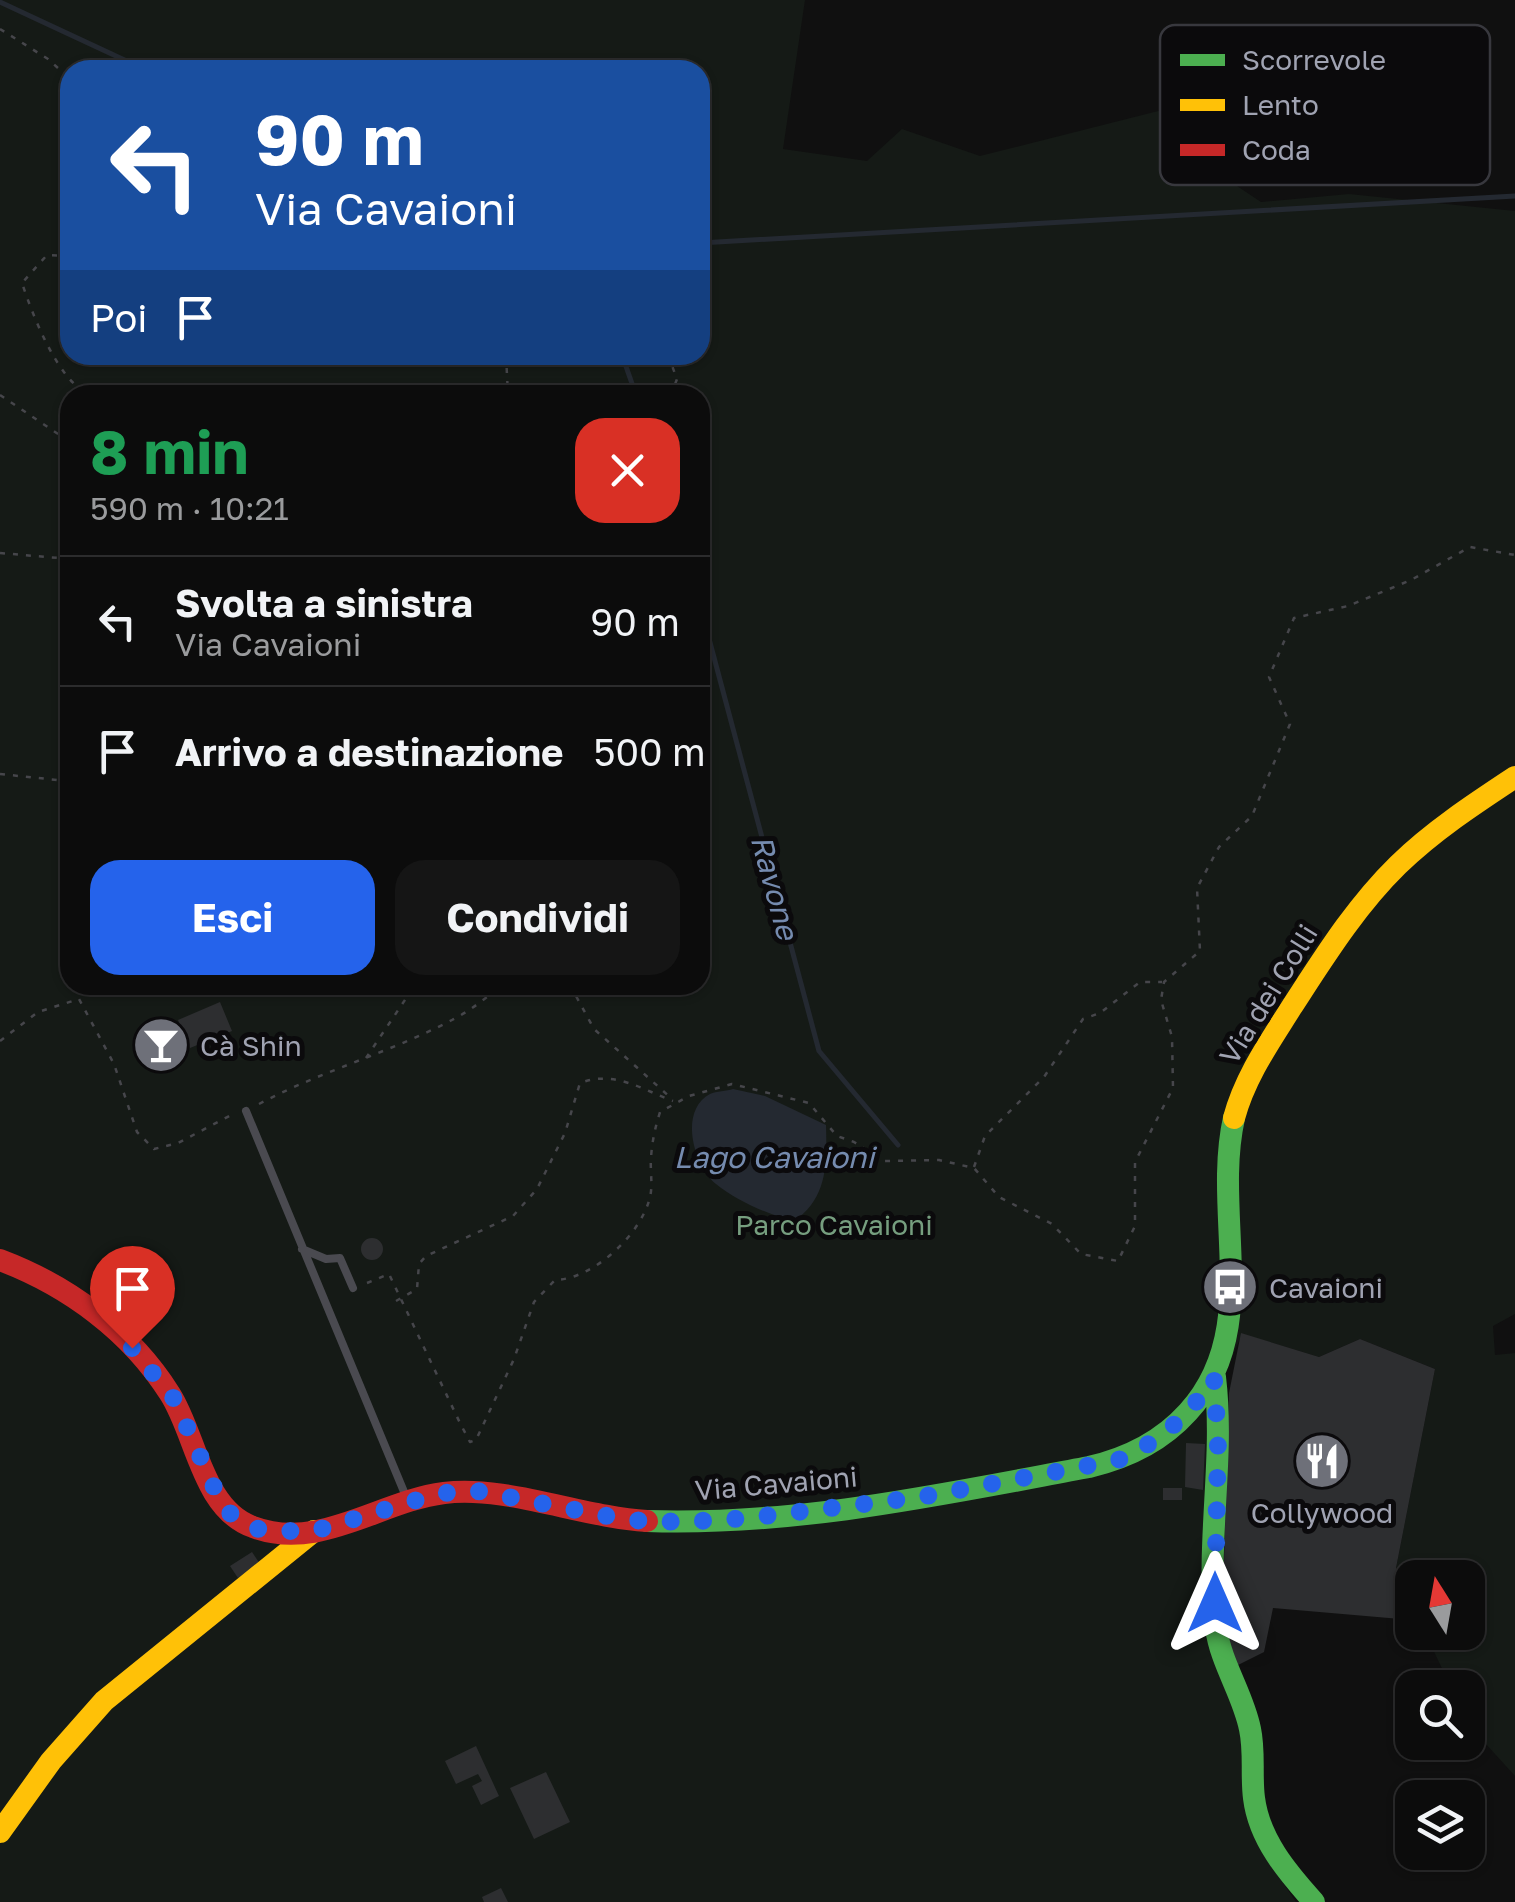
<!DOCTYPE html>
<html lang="it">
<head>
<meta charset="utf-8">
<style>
  :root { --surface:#0c0c0c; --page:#151515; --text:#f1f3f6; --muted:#9a9b9d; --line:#2c2c2d; --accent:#2563eb }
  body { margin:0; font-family:"Golos Text",sans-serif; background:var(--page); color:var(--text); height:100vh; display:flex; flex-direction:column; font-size:38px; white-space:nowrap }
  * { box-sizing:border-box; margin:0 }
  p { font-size:32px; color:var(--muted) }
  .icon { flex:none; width:55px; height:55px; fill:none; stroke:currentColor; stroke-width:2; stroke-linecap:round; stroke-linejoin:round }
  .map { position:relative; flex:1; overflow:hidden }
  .side { position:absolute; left:60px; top:385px; width:650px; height:610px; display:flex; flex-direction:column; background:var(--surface); border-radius:30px; box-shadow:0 2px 8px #0004,0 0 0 2px var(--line) }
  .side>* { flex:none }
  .top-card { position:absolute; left:60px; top:60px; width:650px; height:305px; border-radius:30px; box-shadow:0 2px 8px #0004,0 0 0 2px var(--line); background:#1a4fa0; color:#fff; overflow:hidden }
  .needle { width:65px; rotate:349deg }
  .fabs { position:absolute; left:1395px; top:1560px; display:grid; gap:20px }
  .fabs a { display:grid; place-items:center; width:90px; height:90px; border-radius:20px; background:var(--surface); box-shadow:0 2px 8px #0004,0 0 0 2px var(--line); font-size:50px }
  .pin { position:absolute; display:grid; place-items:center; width:85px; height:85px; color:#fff; margin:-102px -42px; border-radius:50% 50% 50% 0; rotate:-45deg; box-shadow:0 0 10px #0007 }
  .pin .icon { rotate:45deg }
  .me { position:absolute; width:110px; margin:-55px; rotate:0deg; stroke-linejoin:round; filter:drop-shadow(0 0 8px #0008) }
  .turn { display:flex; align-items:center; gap:35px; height:210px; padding:0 30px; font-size:45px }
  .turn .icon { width:130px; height:130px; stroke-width:2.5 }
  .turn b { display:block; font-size:70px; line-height:85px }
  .then { display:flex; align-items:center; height:95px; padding:0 30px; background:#0003; gap:20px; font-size:38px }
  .round { display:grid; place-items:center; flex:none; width:105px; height:105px; border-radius:30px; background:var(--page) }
  .summary { display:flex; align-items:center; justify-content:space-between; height:170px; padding:0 30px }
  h1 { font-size:60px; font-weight:700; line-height:75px; color:#1e9e55 }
  .button { display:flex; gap:20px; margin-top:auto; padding:20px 30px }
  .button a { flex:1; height:115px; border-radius:30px; background:var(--accent); color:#fff; font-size:40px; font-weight:700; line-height:115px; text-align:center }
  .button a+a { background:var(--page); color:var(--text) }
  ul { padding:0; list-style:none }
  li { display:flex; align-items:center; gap:30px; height:130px; padding:0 30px; border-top:2px solid var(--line) }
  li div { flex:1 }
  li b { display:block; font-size:38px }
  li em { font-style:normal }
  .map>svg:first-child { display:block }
  .green { fill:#151a16; fill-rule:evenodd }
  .water { fill:#242931 }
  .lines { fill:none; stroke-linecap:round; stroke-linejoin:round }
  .stream { stroke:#242931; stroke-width:5 }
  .building { fill:#2d2e30 }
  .path { stroke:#46464b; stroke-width:2.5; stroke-dasharray:5 8; stroke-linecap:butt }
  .lane { stroke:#4a4a50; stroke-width:8 }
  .fast { stroke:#4caf50; stroke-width:22 }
  .slow { stroke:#ffc107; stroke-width:22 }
  .jam { stroke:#c62828; stroke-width:22 }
  .route { stroke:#2563eb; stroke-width:18; stroke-dasharray:0 32.4 }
  .labels { text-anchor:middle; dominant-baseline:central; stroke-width:10; stroke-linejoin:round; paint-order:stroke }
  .street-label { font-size:28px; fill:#a0a3b2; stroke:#0b0a0c }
  .poi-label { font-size:28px; fill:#a0a3b2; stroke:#0b0a0c; text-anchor:start }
  .park-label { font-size:28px; fill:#769e7f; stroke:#0b0a0c }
  .water-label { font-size:30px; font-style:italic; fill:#758baf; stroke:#0b0a0c }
  .key { fill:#0b0a0c; stroke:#38383e; stroke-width:2.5 }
  .key-label { font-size:28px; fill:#a0a3b2 }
</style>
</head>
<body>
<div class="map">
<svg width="1515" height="1902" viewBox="0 0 1515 1902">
  <rect width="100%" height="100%" fill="#101010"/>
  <!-- green -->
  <path class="green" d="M0 0H805L783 149 867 161 902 129 980 156 1174 107 1239 66 1228 180 1261 202 1349 194 1515 211V1314L1493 1326 1495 1355 1515 1353V1776L1485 1743 1468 1714V1688L1451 1687 1425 1633 1468 1632V1578H1412V1605L1396 1568 1435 1369 1360 1339 1319 1357 1242 1334 1211 1405 1205 1635 1243 1729 1265 1856 1296 1902H0ZM70 70H700V355H70ZM70 395H700V985H70Z"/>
  <!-- water -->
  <path class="water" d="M733 1089 765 1096 826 1125C827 1163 828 1198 794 1221 769 1215 737 1201 716 1184 694 1166 678 1111 710 1094 716 1091 727 1091 733 1089Z"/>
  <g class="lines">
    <!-- stream -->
    <path class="stream" d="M0 2 146 70
      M700 243 1515 196
      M622 355 636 395
      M700 605 819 1051 898 1145"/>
  </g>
  <!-- building -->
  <path class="building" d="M220 1002 232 1031 190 1048 178 1020Z
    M160 1032 167 1047 146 1056 139 1041Z
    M361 1249a11 11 0 1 1 22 0a11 11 0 1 1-22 0Z
    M1241 1333 1319 1357 1360 1339 1435 1369 1396 1568 1412 1605V1620L1273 1608 1264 1652 1236 1666 1222 1627 1229 1393Z
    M1186 1443 1205 1444 1203 1490 1185 1487Z
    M1163 1488H1182V1500H1163Z
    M252 1552 260 1564 238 1578 230 1566Z
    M476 1746 499 1796 481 1805 472 1786 482 1781 478 1774 456 1784 445 1761Z
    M546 1772 570 1822 534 1839 510 1788Z
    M501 1888 508 1902H484L482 1897Z"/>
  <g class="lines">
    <!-- path -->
    <path class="path" d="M0 29 48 59 70 79
      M70 256 47 255 22 283C33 316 57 379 89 395
      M506 355 508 395
      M668 355 677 379 671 395
      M0 395 70 442
      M0 553 70 559
      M0 774 57 780 70 778
      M570 985 594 1029 671 1098
      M0 1041 38 1012 79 999 114 1064 137 1132 154 1149 178 1143 235 1113
      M366 1058 415 985
      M259 1104C321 1071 389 1053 452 1020 470 1011 487 997 503 985
      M974 1167 985 1136 1044 1077 1083 1019 1100 1013 1140 982H1162
      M367 1283 389 1274 460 1423 470 1442 476 1440 514 1359 534 1302 555 1280C593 1279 641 1235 650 1197 653 1185 650 1171 651 1158 652 1142 655 1128 660 1112L689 1096 732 1084 809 1103 837 1136 854 1142 884 1161 939 1160 974 1168 999 1197 1052 1224 1081 1254 1118 1261 1135 1226V1162L1173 1088 1172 1037 1161 1000 1164 982 1200 951 1197 888 1219 847 1252 816 1290 724 1269 677 1294 618 1348 606 1411 580 1470 547 1515 555
      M396 1301 417 1289 419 1264 426 1256 513 1216 537 1189 565 1133 580 1083C614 1070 641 1089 673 1101"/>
    <!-- lane -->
    <path class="lane" d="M246 1111 407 1499
      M302 1249 326 1259 340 1258 353 1288"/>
    <!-- fast -->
    <path class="fast" d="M1215 1377C1225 1461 1205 1545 1216 1628 1221 1664 1243 1694 1250 1729 1255 1752 1251 1775 1254 1798 1259 1839 1287 1872 1314 1902
      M647 1521C796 1526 944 1494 1089 1467 1128 1458 1161 1442 1188 1412 1263 1330 1212 1216 1234 1118"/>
    <!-- slow -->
    <path class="slow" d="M1234 1118C1245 1077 1269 1043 1291 1008 1323 959 1355 907 1398 865 1433 831 1474 804 1515 777
      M0 1832 51 1761 104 1701 314 1531"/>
    <!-- jam -->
    <path class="jam" d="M0 1260C69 1286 131 1332 170 1394 196 1434 202 1509 253 1527 319 1552 380 1501 444 1493 505 1485 582 1517 647 1521"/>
  </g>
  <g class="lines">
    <!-- route -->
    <path class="route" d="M132 1348 175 1400 222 1505 236 1519 253 1528 272 1531H314L437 1494 472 1490 628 1520 682 1522 748 1518 921 1497 1118 1460C1160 1442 1190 1414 1214 1378L1218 1442 1215 1603"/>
  </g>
  <!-- icons -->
  <defs>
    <g id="bar-disc" transform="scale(2.875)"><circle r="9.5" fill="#6e7079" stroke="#0b0a0c"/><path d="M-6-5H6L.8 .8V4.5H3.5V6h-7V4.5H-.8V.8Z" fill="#fff"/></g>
    <g id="bus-disc" transform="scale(2.875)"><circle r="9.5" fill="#6e7079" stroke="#0b0a0c"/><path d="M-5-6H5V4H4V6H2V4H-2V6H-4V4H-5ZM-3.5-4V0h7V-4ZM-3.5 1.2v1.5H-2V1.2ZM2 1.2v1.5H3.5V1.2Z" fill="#fff"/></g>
    <g id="restaurant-disc" transform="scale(2.875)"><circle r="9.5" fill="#6e7079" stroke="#0b0a0c"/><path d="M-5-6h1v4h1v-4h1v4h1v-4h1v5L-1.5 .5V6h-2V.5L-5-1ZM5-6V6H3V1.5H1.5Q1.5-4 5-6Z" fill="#fff"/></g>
  </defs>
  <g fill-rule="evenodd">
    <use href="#bar-disc" x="161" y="1045"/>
    <use href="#bus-disc" x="1230" y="1287"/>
    <use href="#restaurant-disc" x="1322" y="1461"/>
  </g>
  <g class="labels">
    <!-- street labels -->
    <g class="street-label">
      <text transform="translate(1268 994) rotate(-58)">Via dei Colli</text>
      <text transform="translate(776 1483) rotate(-5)">Via Cavaioni</text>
    </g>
    <!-- poi labels -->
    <g class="poi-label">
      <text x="200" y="1045">Cà Shin</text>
      <text x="1269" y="1287">Cavaioni</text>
      <text x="1322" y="1512" text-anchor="middle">Collywood</text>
    </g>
    <!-- park labels -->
    <g class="park-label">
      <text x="834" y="1224">Parco Cavaioni</text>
    </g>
    <!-- water labels -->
    <g class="water-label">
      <text transform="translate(775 887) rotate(75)">Ravone</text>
      <text x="774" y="1157">Lago Cavaioni</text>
    </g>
  </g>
  <!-- legend -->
  <rect x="1160" y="25" width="330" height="160" rx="15" class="key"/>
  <rect x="1180" y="54" width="45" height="12" fill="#4caf50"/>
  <rect x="1180" y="99" width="45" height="12" fill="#ffc107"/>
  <rect x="1180" y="144" width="45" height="12" fill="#c62828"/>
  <g class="key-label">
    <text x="1242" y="70">Scorrevole</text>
    <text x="1242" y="115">Lento</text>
    <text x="1242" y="160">Coda</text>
  </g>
</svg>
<div class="fabs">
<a><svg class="needle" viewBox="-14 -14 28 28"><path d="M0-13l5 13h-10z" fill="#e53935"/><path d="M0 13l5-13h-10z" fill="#9a9b9d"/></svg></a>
<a><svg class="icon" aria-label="search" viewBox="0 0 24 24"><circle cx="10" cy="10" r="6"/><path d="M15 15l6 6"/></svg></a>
<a><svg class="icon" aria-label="layers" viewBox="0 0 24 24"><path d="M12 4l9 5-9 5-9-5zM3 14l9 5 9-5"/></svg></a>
</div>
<div class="pin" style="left:132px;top:1348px;background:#d93025"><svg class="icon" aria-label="arrive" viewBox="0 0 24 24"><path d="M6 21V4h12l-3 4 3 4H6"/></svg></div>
<svg class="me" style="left:1215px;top:1603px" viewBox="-20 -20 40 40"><path d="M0-17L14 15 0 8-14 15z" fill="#2563eb" stroke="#fff" stroke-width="4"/></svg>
<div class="top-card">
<div class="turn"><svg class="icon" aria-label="left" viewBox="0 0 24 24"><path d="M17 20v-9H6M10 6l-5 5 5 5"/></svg><div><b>90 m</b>Via Cavaioni</div></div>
<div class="then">Poi<svg class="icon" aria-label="arrive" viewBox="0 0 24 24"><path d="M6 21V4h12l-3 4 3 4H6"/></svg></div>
</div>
<section class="side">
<div class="summary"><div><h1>8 min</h1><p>590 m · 10:21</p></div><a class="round" style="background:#d93025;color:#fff"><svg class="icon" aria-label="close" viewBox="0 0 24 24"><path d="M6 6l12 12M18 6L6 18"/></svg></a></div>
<ul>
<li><svg class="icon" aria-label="left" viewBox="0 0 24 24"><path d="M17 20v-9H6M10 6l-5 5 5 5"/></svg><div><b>Svolta a sinistra</b><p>Via Cavaioni</p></div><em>90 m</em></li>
<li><svg class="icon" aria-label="arrive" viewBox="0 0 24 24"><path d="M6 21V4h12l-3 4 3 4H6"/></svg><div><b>Arrivo a destinazione</b></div><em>500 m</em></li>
</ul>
<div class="button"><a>Esci</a><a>Condividi</a></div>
</section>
</div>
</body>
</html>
